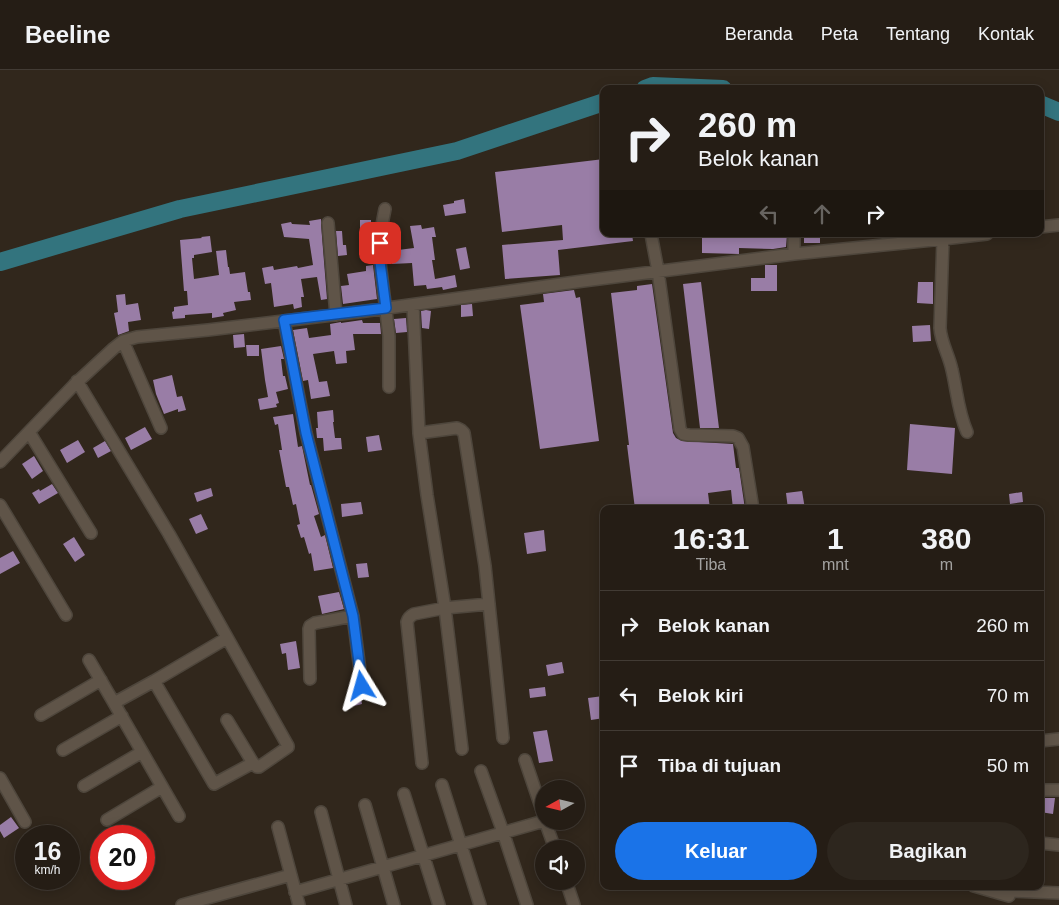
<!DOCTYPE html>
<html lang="id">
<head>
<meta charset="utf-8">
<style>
  :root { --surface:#251d15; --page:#2d261e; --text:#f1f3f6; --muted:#a3a2a0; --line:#423b34; --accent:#1a73e8 }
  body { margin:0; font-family:Arial,sans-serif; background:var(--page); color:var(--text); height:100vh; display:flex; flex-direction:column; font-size:19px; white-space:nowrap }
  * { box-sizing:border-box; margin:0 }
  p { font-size:16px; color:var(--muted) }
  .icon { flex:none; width:28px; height:28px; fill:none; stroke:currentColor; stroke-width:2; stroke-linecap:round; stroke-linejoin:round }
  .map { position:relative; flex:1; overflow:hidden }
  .sheet { position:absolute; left:600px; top:435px; width:444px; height:385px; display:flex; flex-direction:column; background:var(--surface); border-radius:10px; box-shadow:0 2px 12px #0003,0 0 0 1px var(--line) }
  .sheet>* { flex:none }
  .guide { position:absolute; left:600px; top:15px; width:444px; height:152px; border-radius:10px; box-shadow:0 2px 12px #0003,0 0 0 1px var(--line); background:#251d15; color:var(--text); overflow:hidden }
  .needle { width:32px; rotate:262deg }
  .controls { position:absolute; left:535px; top:710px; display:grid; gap:10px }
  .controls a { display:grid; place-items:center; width:50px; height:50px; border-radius:50%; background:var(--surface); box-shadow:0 2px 12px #0003,0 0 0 1px var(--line); font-size:25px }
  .speed { position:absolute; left:15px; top:755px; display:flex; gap:10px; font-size:25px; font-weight:700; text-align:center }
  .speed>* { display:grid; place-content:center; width:65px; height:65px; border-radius:50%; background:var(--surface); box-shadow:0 2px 12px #0003,0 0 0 1px var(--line); line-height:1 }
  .speed small { font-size:12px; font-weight:400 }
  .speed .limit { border:8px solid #d22; background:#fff; color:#111 }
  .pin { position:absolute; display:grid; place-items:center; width:42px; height:42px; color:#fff; margin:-21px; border-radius:10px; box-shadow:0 2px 8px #0006 }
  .me { position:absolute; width:55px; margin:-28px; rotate:352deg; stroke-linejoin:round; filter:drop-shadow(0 0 4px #0008) }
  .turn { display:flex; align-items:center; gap:18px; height:105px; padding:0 15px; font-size:22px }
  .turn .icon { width:65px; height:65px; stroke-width:2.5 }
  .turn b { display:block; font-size:35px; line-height:42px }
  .lanes { display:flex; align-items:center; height:48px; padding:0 15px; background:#0003; justify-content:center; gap:25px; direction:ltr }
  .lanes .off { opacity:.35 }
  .eta { display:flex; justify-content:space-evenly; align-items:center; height:85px; text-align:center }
  .eta b { font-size:30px; font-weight:600; line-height:35px }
  .primary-button { display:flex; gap:10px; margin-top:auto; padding:10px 15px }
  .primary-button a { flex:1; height:58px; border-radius:30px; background:var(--accent); color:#fff; font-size:20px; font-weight:600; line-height:58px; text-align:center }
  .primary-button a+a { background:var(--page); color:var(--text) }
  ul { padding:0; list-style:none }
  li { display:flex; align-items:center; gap:15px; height:70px; padding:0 15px; border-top:1px solid var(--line) }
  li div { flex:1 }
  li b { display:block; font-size:19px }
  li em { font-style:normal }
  header { display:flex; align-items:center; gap:30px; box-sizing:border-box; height:70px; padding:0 25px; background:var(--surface); border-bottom:1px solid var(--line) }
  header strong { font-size:24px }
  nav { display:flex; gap:28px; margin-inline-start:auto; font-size:18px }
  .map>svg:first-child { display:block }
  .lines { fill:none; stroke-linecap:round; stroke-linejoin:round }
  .river { stroke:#33747e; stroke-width:18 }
  .building { fill:#997da6 }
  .minor-casing { stroke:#4e463c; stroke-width:14 }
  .minor { stroke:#5f5448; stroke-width:11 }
  .route-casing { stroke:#114b97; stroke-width:12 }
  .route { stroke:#1a73e8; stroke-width:9 }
</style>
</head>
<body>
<header>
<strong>Beeline</strong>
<nav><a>Beranda</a><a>Peta</a><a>Tentang</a><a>Kontak</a></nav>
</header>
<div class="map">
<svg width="1059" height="835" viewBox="0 0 1059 835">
  <rect width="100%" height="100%" fill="#31271c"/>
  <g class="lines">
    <!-- river -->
    <path class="river" d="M645 19 653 16 723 19
      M1040 34 1059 42
      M0 192 180 139 457 81 604 32"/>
  </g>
  <!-- building -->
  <path class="building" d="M604 89V164H632L633 171 558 180 560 205 505 209 502 175 563 170 562 155 502 162 495 102Z
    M464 129 466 143 445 146 443 135 454 133V131Z
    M321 149V154L327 229 321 230 317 207 301 209 304 227H301L302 237 294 239 293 234 274 237 271 213 265 214 262 198 273 196 274 200 297 196 298 198 313 195 309 169 284 167 281 154 291 152 292 154 310 155 309 151Z
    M360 150H371V162L373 161V180L362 182 360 173Z
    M421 155 422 159 434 157 436 167H432L435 190H432L435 209 455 205 457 217 443 220 442 217 427 219 426 215 414 216 412 193 392 194 390 177H388L389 159 394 158 398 180 414 178 410 156Z
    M336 161H342L343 175H346L347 185 338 186Z
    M702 164H787L786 177 773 179 739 178V184L702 183Z
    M804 164H820V173H804Z
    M210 166 212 182 194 185V188H192L194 209 219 205 216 181 226 180 228 197H229L230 204 245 202 248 222H250L251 230 234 232 236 240 223 243 224 246 212 248V243L185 245V248L173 249 172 242 174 241V237L188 235 187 221H184L180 170 202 168 201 167Z
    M466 177 470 198 460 200 456 179Z
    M373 195 377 229 343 234 341 216 349 215 347 204 366 201V196Z
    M765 195H777V221H751V208H765Z
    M701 212 719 358H700L683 214Z
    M918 212H933V234L917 233Z
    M652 214 673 363 676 368 682 371 733 374 736 398H739L745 439H733L731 420 708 423 710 439H635L627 375H629L611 223 637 220V216Z
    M574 220 576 228 580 227 599 371 540 379 520 235 544 232 543 224Z
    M125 224 126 235 138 233 141 250 128 252 129 261 118 265 114 243 118 242 116 225Z
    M472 234 473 246 461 247V235Z
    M426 240 431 241 429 259 422 258 421 241Z
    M406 248 407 262 396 263 394 249Z
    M362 250 363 253H380L381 264H353L355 280 346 281 347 293 336 294 334 281 313 284 319 312 327 311 330 326 311 329 308 310 303 311 293 260 307 258 309 268 331 265 330 254 341 252V253Z
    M930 255 931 271 913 272 912 256Z
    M244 264 245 277 234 278 233 265Z
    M246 275H259V286H247Z
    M281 276 284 289H281L283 306H285L288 319 276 322 279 333 276 334 277 337 260 340 258 329 268 327 265 310 261 279Z
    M172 305 177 327 182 326 186 340 178 342V339L164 344 156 324 153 310Z
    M333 340 334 352H333L335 368H341L342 379 324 381 323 368H317L316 358H318L317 342Z
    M293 344 298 377 302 376 310 415H311L319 444 314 446 321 467 325 465 333 498 314 501 311 483 309 484 304 467 301 468 297 455 300 454 296 434 293 435 289 417H286L279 380H282L278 354 275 355 273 347Z
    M910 354 955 358 952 404 907 400Z
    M145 357 152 369 131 380 125 368Z
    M379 365 382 380 368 382 366 367Z
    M78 370 85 382 67 393 60 380Z
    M105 371 111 381 98 388 93 378Z
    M34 386 43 401 32 409 22 394Z
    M52 414 58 423 39 434 32 423 39 419 40 421Z
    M211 418 213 426 197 432 194 423Z
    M802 421 805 439H788L786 423Z
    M1022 422 1023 432 1010 434 1009 424Z
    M361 432 363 444 342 447 341 434Z
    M201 444 208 459 196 464 189 449Z
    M544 460 546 481 527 484 524 463Z
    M74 467 85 485 75 492 63 474Z
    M13 481 20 493 0 504V488Z
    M367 493 369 507 358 508 356 494Z
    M339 522 344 539 322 544 318 526Z
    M296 571 300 598 288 600 286 583 282 584 280 574Z
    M562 592 564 603 548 606 546 595Z
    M545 617 546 626 530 628 529 619Z
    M359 623H360L362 634 350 637 348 625Z
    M603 626 604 648 591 650 588 628Z
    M547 660 553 691 539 693 533 662Z
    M1040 728H1055L1053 744 1040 742Z
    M11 747 19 758 4 768 0 761V755Z"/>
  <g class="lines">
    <!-- minor casing -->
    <g class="minor-casing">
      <path id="minor" d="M385 139 381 160 380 192 389 266V317
        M328 153 336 245
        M1040 157 1059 155
        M651 164 658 201 680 359 683 364 689 365 733 366 738 368 743 377 753 439
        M943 169 940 258C941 273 949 285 952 300 957 321 958 342 967 362
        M794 184V164
        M413 235 419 363 427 425 445 538 462 679
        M284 251 306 363 353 546 362 616
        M123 271 161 358
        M77 311 169 464 288 676V677L259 697H257L253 693 214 714 154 611 227 568
        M29 362 91 463
        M419 363 457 358 461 360 464 363 485 496 503 668
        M0 392 74 315 114 278 123 271 137 267 208 260 366 241 583 211 794 184 943 169 987 164
        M0 435 66 545
        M89 590 114 633 154 611
        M310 609 309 559 310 556 315 553 353 546
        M114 633 179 746
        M41 645 101 610
        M227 650 253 693
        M1040 671 1059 669
        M63 680 122 646
        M525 690 544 746
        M422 693 407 552C408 548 410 546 414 544L445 538 489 534
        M481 701 503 762 527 835
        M0 708 25 752
        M442 715 480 835
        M84 716 142 682
        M1040 720H1059
        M404 724 439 835
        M365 735 394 835
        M321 742 346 835
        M107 750 162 717
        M545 751 555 779
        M278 757 299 835
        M1040 773 1059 775
        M566 811 574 835
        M974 816 1009 826
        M1010 821 1059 823
        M295 822 544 751
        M182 835 291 805"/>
    </g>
    <!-- minor -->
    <use href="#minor" class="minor"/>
  </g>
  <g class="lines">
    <!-- route casing -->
    <g class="route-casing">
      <path id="route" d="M362 616 353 546 306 363 284 250 386 238 380 192V173"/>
    </g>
    <!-- route -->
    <use href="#route" class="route"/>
  </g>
</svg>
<div class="controls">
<a><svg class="needle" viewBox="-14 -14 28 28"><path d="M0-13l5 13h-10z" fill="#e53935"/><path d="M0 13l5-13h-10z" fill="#a3a2a0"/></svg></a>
<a><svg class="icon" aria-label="sound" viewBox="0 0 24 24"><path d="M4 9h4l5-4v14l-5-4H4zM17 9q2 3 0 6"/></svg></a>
</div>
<div class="speed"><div>16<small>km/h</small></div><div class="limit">20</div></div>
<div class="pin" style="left:380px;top:173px;background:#d93025"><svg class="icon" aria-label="arrive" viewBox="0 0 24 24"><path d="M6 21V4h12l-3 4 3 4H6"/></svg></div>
<svg class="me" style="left:362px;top:616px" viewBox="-20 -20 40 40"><path d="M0-17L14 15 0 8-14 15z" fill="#1a73e8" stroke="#fff" stroke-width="4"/></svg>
<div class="guide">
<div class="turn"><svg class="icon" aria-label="right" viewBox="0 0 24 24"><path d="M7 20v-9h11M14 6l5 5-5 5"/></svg><div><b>260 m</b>Belok kanan</div></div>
<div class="lanes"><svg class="icon off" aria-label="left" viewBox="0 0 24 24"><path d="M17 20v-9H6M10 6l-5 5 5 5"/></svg><svg class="icon off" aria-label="ahead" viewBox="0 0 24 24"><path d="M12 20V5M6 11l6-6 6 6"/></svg><svg class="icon" aria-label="right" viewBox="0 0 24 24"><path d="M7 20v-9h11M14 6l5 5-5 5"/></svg></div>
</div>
<section class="sheet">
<div class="eta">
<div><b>16:31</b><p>Tiba</p></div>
<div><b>1</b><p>mnt</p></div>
<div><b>380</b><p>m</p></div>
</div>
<ul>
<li><svg class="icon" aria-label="right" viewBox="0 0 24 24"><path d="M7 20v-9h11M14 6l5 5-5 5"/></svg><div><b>Belok kanan</b></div><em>260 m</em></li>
<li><svg class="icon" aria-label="left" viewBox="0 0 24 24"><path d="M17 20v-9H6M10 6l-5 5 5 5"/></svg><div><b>Belok kiri</b></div><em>70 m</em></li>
<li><svg class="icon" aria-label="arrive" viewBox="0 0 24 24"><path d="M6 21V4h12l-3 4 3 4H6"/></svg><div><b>Tiba di tujuan</b></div><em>50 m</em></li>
</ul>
<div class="primary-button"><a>Keluar</a><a>Bagikan</a></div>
</section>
</div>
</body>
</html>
